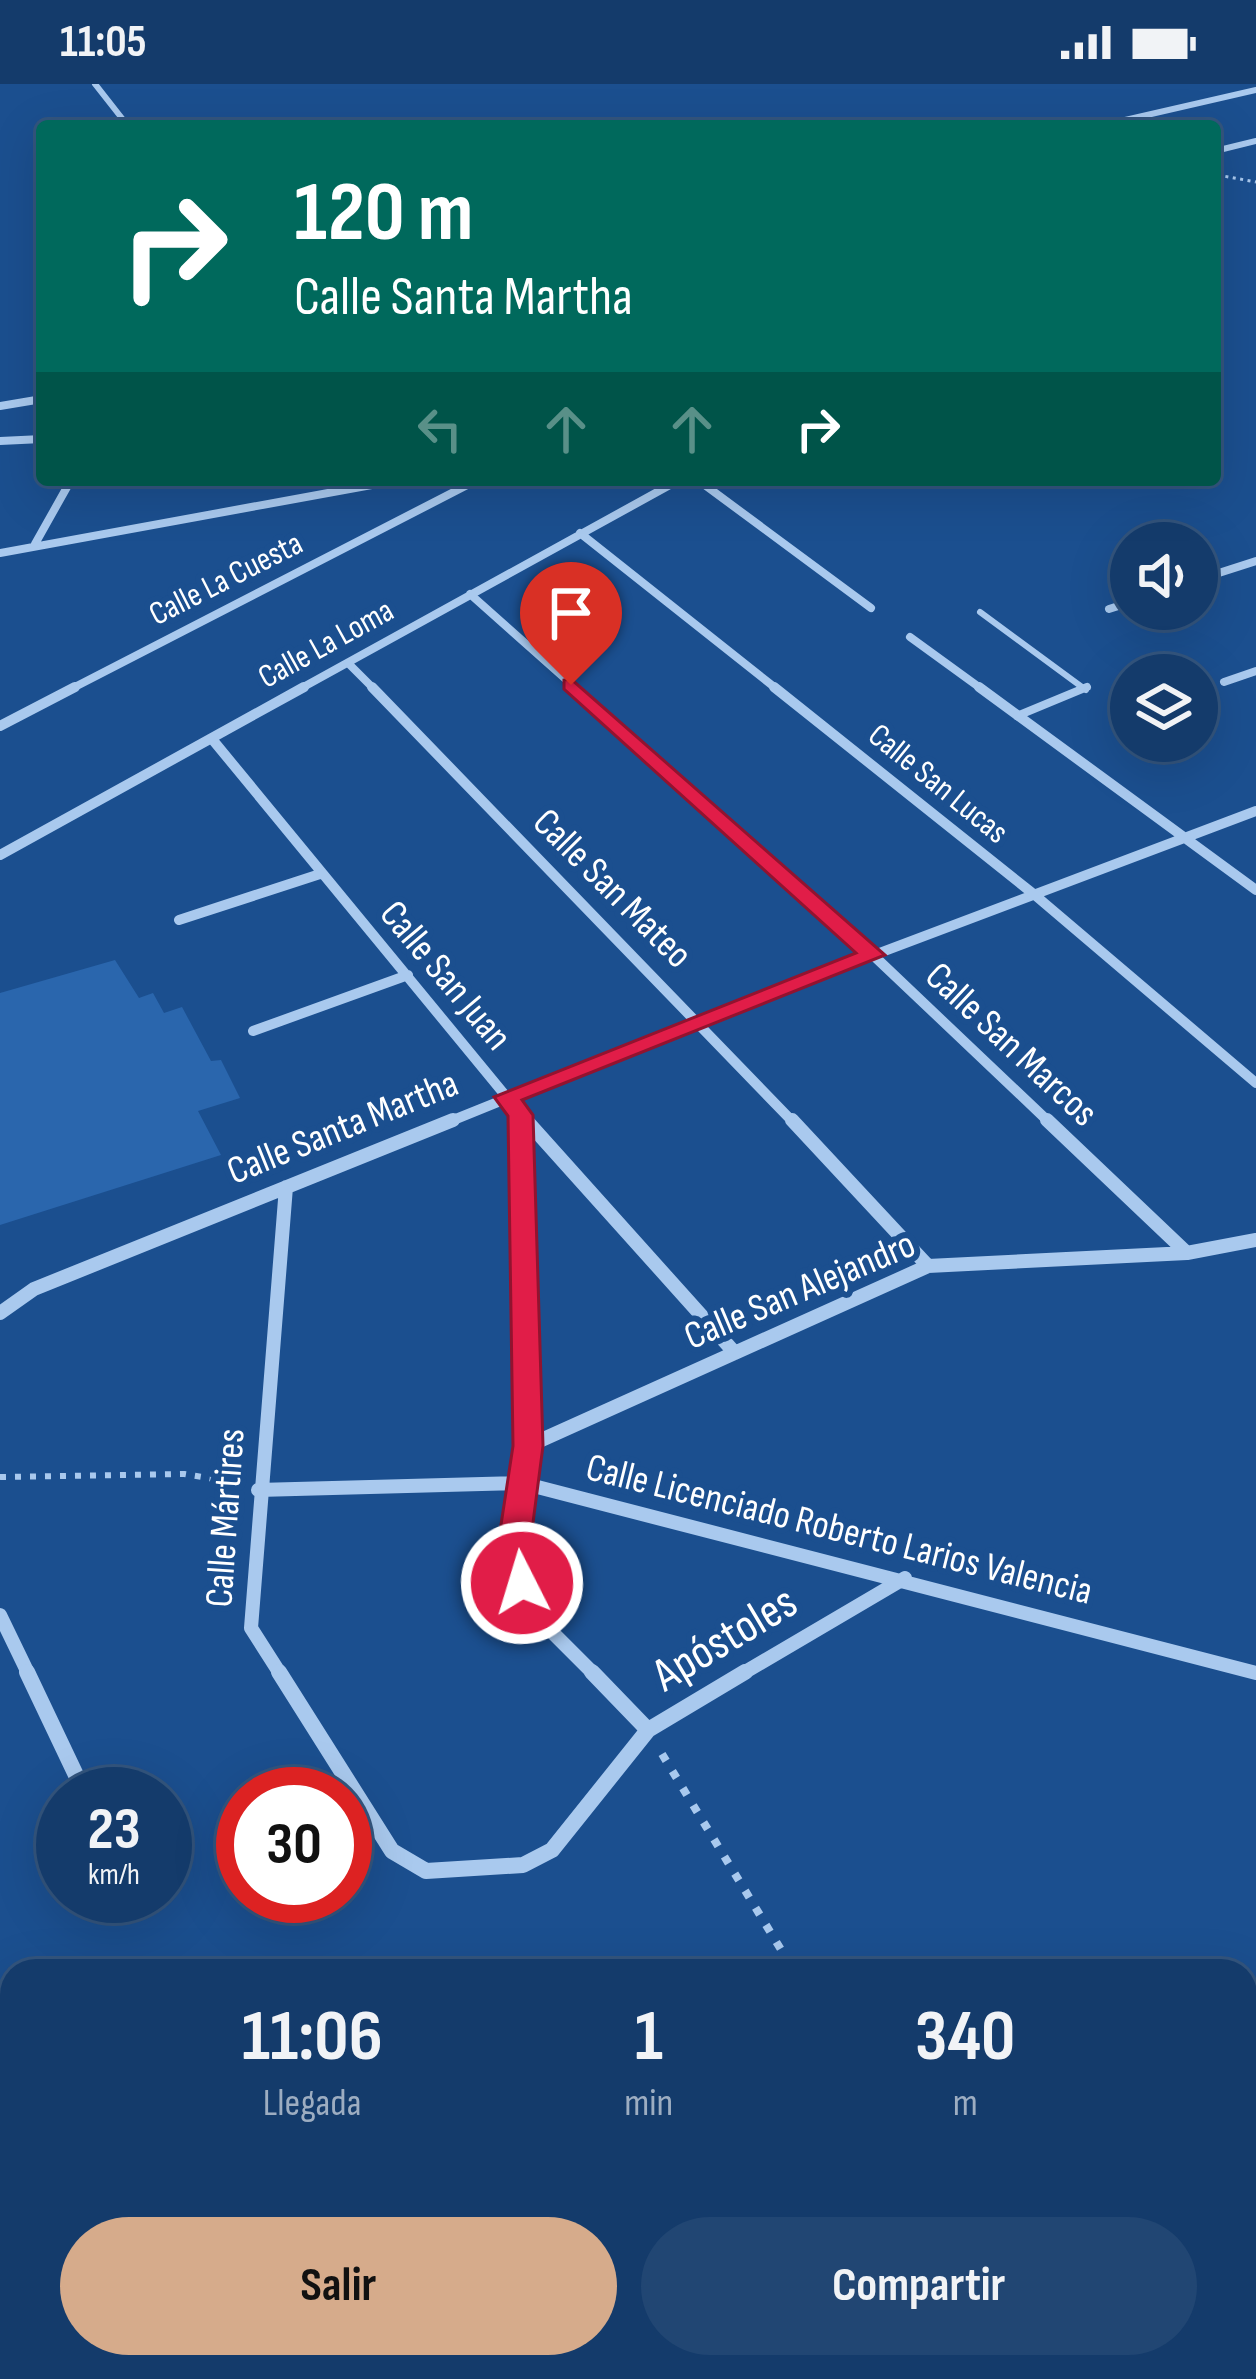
<!DOCTYPE html>
<html lang="es">
<head>
<meta charset="utf-8">
<style>
  :root { --surface:#143b6b; --page:#214673; --text:#f1f3f6; --muted:#9dadc1; --line:#33557e; --accent:#d6ab8b }
  body { margin:0; font-family:"Sofia Sans Condensed",sans-serif; background:var(--page); color:var(--text); height:100vh; display:flex; flex-direction:column; font-size:45px; white-space:nowrap }
  * { box-sizing:border-box; margin:0 }
  p { font-size:39px; color:var(--muted) }
  .icon { flex:none; width:66px; height:66px; fill:none; stroke:currentColor; stroke-width:2; stroke-linecap:round; stroke-linejoin:round }
  .map { position:relative; flex:1; overflow:hidden }
  .panel { position:absolute; left:0px; top:1875px; width:1257px; height:420px; display:flex; flex-direction:column; background:var(--surface); border-radius:36px 36px 0 0; box-shadow:0 12px 48px #0002,0 0 0 3px var(--line) }
  .panel>* { flex:none }
  .banner { position:absolute; left:36px; top:36px; width:1185px; height:366px; border-radius:12px; box-shadow:0 12px 48px #0002,0 0 0 3px var(--line); background:#00695c; color:#fff; overflow:hidden }
  .controls { position:absolute; left:1110px; top:438px; display:grid; gap:24px }
  .controls a { display:grid; place-items:center; width:108px; height:108px; border-radius:50%; background:var(--surface); box-shadow:0 12px 48px #0002,0 0 0 3px var(--line); font-size:60px }
  .speed { position:absolute; left:36px; top:1683px; display:flex; gap:24px; font-size:60px; font-weight:700; text-align:center }
  .speed>* { display:grid; place-content:center; width:156px; height:156px; border-radius:50%; background:var(--surface); box-shadow:0 12px 48px #0002,0 0 0 3px var(--line); line-height:1 }
  .speed small { font-size:30px; font-weight:400 }
  .speed .limit { border:18px solid #d22; background:#fff; color:#111 }
  .pin { position:absolute; display:grid; place-items:center; width:102px; height:102px; color:#fff; margin:-123px -51px; border-radius:50% 50% 50% 0; rotate:-45deg; box-shadow:0 0 12px #0007 }
  .pin .icon { rotate:45deg }
  .me { position:absolute; width:132px; margin:-66px; rotate:355deg; stroke-linejoin:round; filter:drop-shadow(0 0 9px #0008) }
  .turn { display:flex; align-items:center; gap:42px; height:252px; padding:0 60px; font-size:54px }
  .turn .icon { width:156px; height:156px; stroke-width:2.5 }
  .turn b { display:block; font-size:84px; line-height:102px }
  .lanes { display:flex; align-items:center; height:114px; padding:0 60px; background:#0003; justify-content:center; gap:60px; direction:ltr }
  .lanes .off { opacity:.35 }
  .eta { display:flex; justify-content:space-evenly; align-items:center; height:204px; text-align:center }
  .eta b { font-size:72px; font-weight:700; line-height:84px }
  .button { display:flex; gap:24px; margin-top:auto; padding:24px 60px }
  .button a { flex:1; height:138px; border-radius:72px; background:var(--accent); color:#111; font-size:48px; font-weight:700; line-height:138px; text-align:center }
  .button a+a { background:var(--page); color:var(--text) }
  .status { display:flex; justify-content:space-between; align-items:center; height:84px; padding:0 60px; background:var(--surface); direction:ltr }
  .status svg { height:33px; fill:currentColor }
  .map>svg:first-child { display:block }
  .building { fill:#2a66ad }
  .lines { fill:none; stroke-linecap:round; stroke-linejoin:round }
  .path-far2 { stroke:#a9c9ee; stroke-width:3; stroke-dasharray:3 4.5; stroke-linecap:butt }
  .path-far1 { stroke:#a9c9ee; stroke-width:6; stroke-dasharray:6 9; stroke-linecap:butt }
  .path { stroke:#a9c9ee; stroke-width:8; stroke-dasharray:8 12; stroke-linecap:butt }
  .lane-far1 { stroke:#a9c9ee; stroke-width:6 }
  .lane { stroke:#a9c9ee; stroke-width:8 }
  .street-far4 { stroke:#a9c9ee; stroke-width:6 }
  .street-far3 { stroke:#a9c9ee; stroke-width:8 }
  .street-far2 { stroke:#a9c9ee; stroke-width:10 }
  .street-far1 { stroke:#a9c9ee; stroke-width:14 }
  .street { stroke:#a9c9ee; stroke-width:16 }
  .secondary { fill:#d6e6fa; fill-rule:evenodd }
  .route { fill:#e11d48; stroke:#92132f; stroke-width:3 }
  .labels { text-anchor:middle; dominant-baseline:central; stroke-width:12; stroke-linejoin:round; paint-order:stroke }
  .far-street-label { font-size:33px; fill:#fff; stroke:#1b4f8f }
  .street-label { font-size:39px; fill:#fff; stroke:#1b4f8f }
  .near-street-label { font-size:48px; fill:#fff; stroke:#1b4f8f }
</style>
</head>
<body>
<div class="status"><b>11:05</b><svg viewBox="0 0 49 12"><path d="M0 12V9h3v3zM5 12V6h3v6zM10 12V3h3v9zM15 12V0h3v12zM26 1h20v11H26zM47 4h2v5h-2z"/></svg></div>
<div class="map">
<svg width="1256" height="2295" viewBox="0 0 1256 2295">
  <rect width="100%" height="100%" fill="#1b4f8f"/>
  <!-- building -->
  <path class="building" d="M115 876 139 914 153 909 164 929 182 923 211 977 221 976 240 1014 198 1027 221 1071 0 1141V909Z"/>
  <g class="lines">
    <!-- path-far2 -->
    <path class="path-far2" d="M1218 91 1256 98"/>
    <!-- path-far1 -->
    <path class="path-far1" d="M0 1393 184 1390 238 1399"/>
    <!-- path -->
    <path class="path" d="M662 1670 794 1887
      M1035 2283 1042 2295"/>
    <!-- lane-far1 -->
    <path class="lane-far1" d="M980 528 1086 606"/>
    <!-- lane -->
    <path class="lane" d="M1017 632 1087 603"/>
    <!-- street-far4 -->
    <path class="street-far4" d="M95 0 128 42
      M1099 42 1256 6
      M1215 67 1256 57"/>
    <!-- street-far3 -->
    <path class="street-far3" d="M0 322 42 315
      M0 357 42 355
      M698 396 871 524
      M580 449 778 606
      M35 460 71 396
      M0 469 399 396
      M1197 496 1256 477
      M470 510 578 606
      M1109 525 1131 518
      M910 553 983 606
      M348 579 375 606
      M1224 598 1256 587
      M69 606 477 396
      M298 606 679 396"/>
    <!-- street-far2 -->
    <path class="street-far2" d="M372 603 794 1039
      M574 603 873 871 1050 1039
      M774 603 1036 812 1256 999
      M979 603 1256 806
      M0 642 75 603
      M212 655 528 1039
      M0 771 304 603
      M179 836 320 790
      M253 947 408 891
      M521 1031V1039
      M446 1039 699 937 1256 727"/>
    <!-- street-far1 -->
    <path class="street-far1" d="M521 1036 528 1362 515 1454 522 1499 548 1544 595 1591
      M526 1036 735 1269
      M792 1036 928 1182
      M1047 1036 1187 1169
      M0 1229 34 1205 453 1036
      M528 1362 928 1182 1187 1169 1256 1156
      M258 1406 522 1399 1256 1589
      M0 1531 29 1591
      M281 1591 251 1544 286 1103
      M740 1591 905 1494"/>
    <!-- street -->
    <path class="street" d="M27 1588 85 1710
      M279 1588 392 1767 426 1787 523 1781 552 1766 648 1646 745 1588
      M592 1588 648 1646"/>
    <!-- secondary -->
    <path class="secondary" d="M0 1995 12 2000V2043L0 2038Z
      M0 2045 12 2050V2094L0 2089Z
      M157 2283H199L204 2295H162Z
      M201 2283H243L248 2295H206Z"/>
  </g>
  <!-- route -->
  <path class="route" d="M571 595 885 871 522 1016 533 1031 543 1362 531 1454 538 1499 522 1512 506 1499 499 1454 513 1362 508 1032 494 1013 856 869 564 605V596Z"/>
  <g class="labels">
    <!-- far-street labels -->
    <g class="far-street-label">
      <text transform="translate(226 495) rotate(-27)">Calle La Cuesta</text>
      <text transform="translate(326 560) rotate(-29)">Calle La Loma</text>
      <text transform="translate(938 700) rotate(39)">Calle San Lucas</text>
    </g>
    <!-- street labels -->
    <g class="street-label">
      <text transform="translate(612 805) rotate(45)">Calle San Mateo</text>
      <text transform="translate(445 892) rotate(50)">Calle San Juan</text>
      <text transform="translate(1011 961) rotate(43)">Calle San Marcos</text>
      <text transform="translate(343 1044) rotate(-22)">Calle Santa Martha</text>
      <text transform="translate(800 1207) rotate(-23)">Calle San Alejandro</text>
      <text transform="translate(226 1434) rotate(-86)">Calle Mártires</text>
      <text transform="translate(839 1446) rotate(14)">Calle Licenciado Roberto Larios Valencia</text>
    </g>
    <!-- near-street labels -->
    <g class="near-street-label">
      <text transform="translate(725 1555) rotate(-31)">Apóstoles</text>
    </g>
  </g>
</svg>
<div class="controls">
<a><svg class="icon" aria-label="sound" viewBox="0 0 24 24"><path d="M4 9h4l5-4v14l-5-4H4zM17 9q2 3 0 6"/></svg></a>
<a><svg class="icon" aria-label="layers" viewBox="0 0 24 24"><path d="M12 4l9 5-9 5-9-5zM3 14l9 5 9-5"/></svg></a>
</div>
<div class="speed"><div>23<small>km/h</small></div><div class="limit">30</div></div>
<div class="pin" style="left:571px;top:601px;background:#d93025"><svg class="icon" aria-label="arrive" viewBox="0 0 24 24"><path d="M6 21V4h12l-3 4 3 4H6"/></svg></div>
<svg class="me" style="left:522px;top:1499px" viewBox="-20 -20 40 40"><circle r="17" fill="#e11d48" stroke="#fff" stroke-width="3"/><path d="M0-11L8 9 0 5-8 9z" fill="#fff"/></svg>
<div class="banner">
<div class="turn"><svg class="icon" aria-label="right" viewBox="0 0 24 24"><path d="M7 20v-9h11M14 6l5 5-5 5"/></svg><div><b>120 m</b>Calle Santa Martha</div></div>
<div class="lanes"><svg class="icon off" aria-label="left" viewBox="0 0 24 24"><path d="M17 20v-9H6M10 6l-5 5 5 5"/></svg><svg class="icon off" aria-label="ahead" viewBox="0 0 24 24"><path d="M12 20V5M6 11l6-6 6 6"/></svg><svg class="icon off" aria-label="ahead" viewBox="0 0 24 24"><path d="M12 20V5M6 11l6-6 6 6"/></svg><svg class="icon" aria-label="right" viewBox="0 0 24 24"><path d="M7 20v-9h11M14 6l5 5-5 5"/></svg></div>
</div>
<section class="panel">
<div class="eta">
<div><b>11:06</b><p>Llegada</p></div>
<div><b>1</b><p>min</p></div>
<div><b>340</b><p>m</p></div>
</div>
<div class="button"><a>Salir</a><a>Compartir</a></div>
</section>
</div>
</body>
</html>
